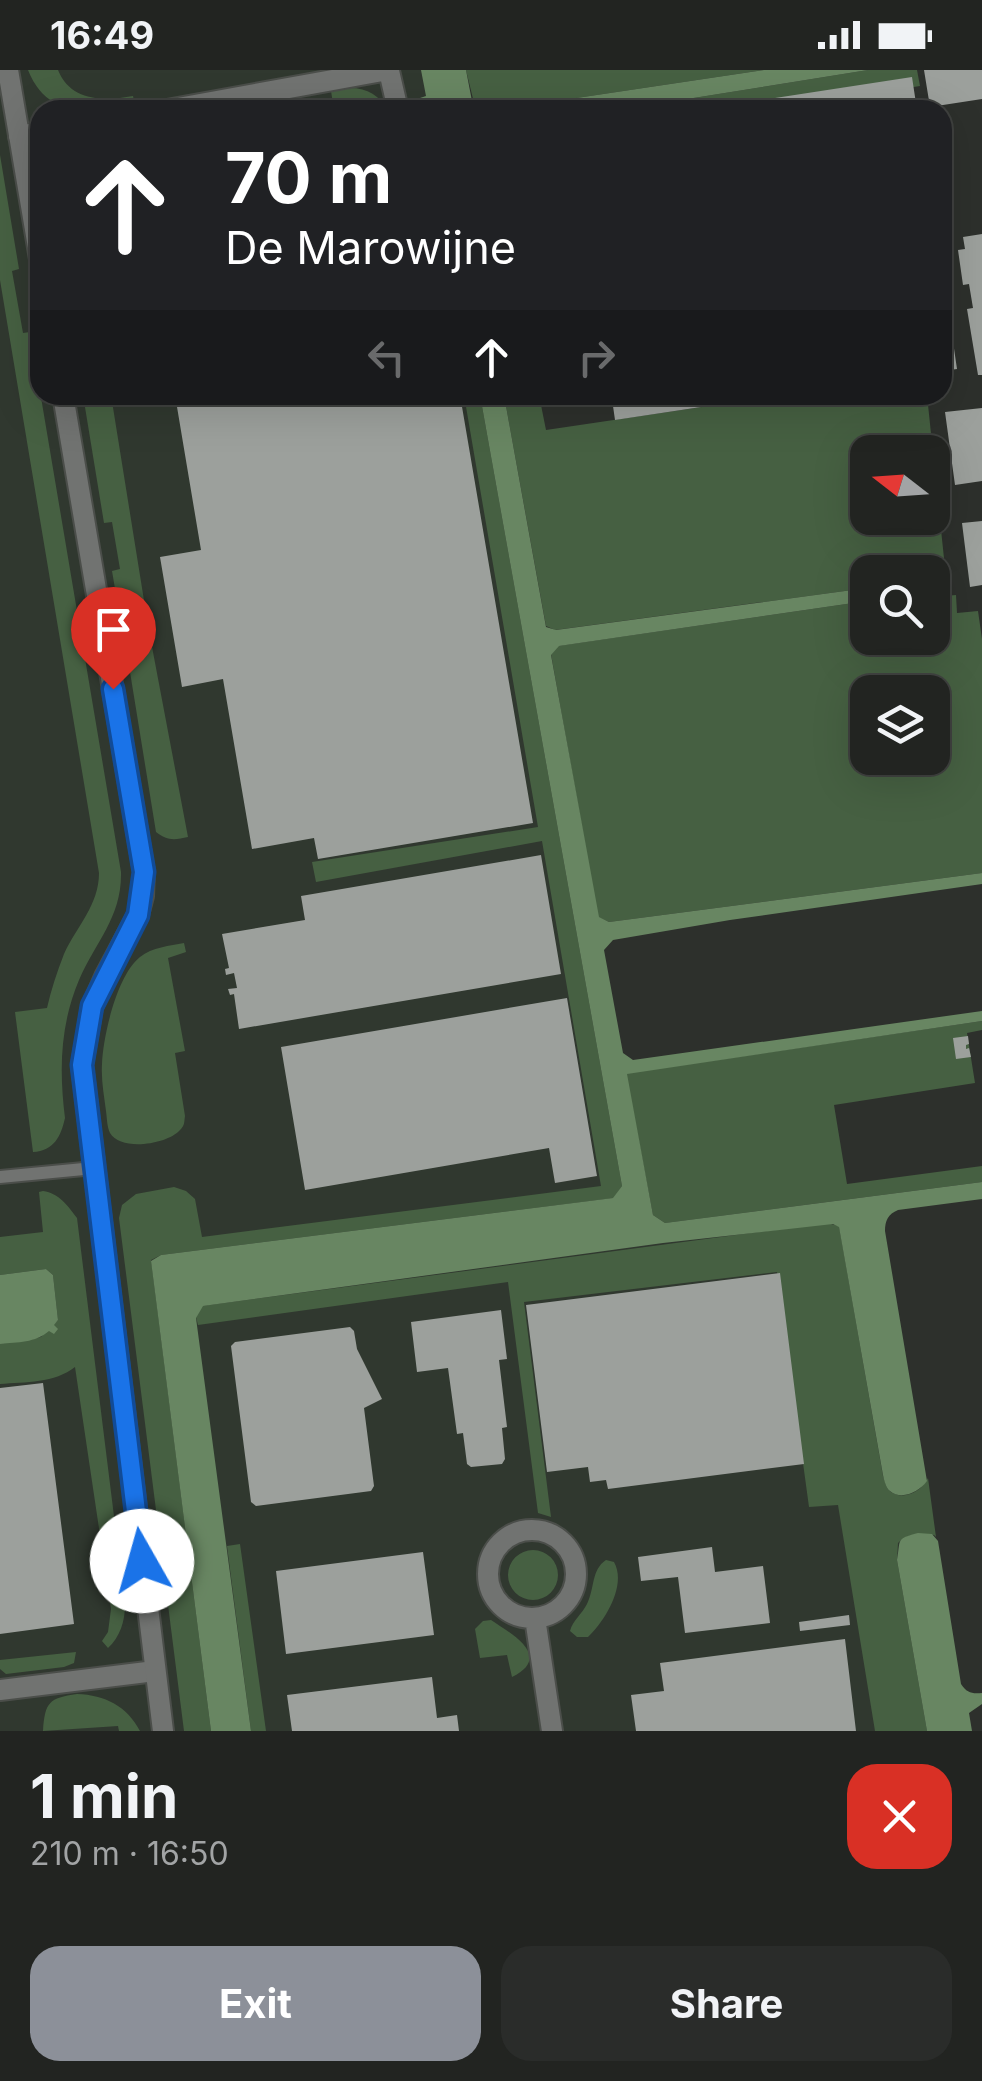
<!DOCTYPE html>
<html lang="en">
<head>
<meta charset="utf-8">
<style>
  :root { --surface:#222421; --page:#2a2c2a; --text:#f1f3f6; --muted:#a2a4a5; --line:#3f413f; --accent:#8c9099 }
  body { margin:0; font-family:Inter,sans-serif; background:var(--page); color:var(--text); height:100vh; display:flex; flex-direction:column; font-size:38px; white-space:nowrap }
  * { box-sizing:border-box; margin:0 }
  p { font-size:32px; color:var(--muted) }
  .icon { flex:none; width:55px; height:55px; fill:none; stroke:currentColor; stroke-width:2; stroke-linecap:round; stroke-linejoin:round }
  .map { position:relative; height:1661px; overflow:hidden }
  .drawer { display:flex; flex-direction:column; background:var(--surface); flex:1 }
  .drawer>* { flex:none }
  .banner { position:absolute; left:30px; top:30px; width:922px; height:305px; border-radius:30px; box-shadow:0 10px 40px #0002,0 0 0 2px var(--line); background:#202124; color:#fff; overflow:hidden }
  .needle { width:65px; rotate:287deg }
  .tools { position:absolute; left:850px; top:365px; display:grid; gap:20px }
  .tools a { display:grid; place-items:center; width:100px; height:100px; border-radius:20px; background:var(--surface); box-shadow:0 10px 40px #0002,0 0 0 2px var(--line); font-size:50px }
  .pin { position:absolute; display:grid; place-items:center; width:85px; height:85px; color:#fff; margin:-102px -42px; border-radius:50% 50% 50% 0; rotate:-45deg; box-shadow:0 0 10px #0007 }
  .pin .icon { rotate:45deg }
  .me { position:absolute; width:110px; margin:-55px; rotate:353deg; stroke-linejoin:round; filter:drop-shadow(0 0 8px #0008) }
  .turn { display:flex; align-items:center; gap:35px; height:210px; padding:0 30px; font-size:45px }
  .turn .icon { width:130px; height:130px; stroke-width:2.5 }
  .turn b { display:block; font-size:70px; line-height:85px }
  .lanes { display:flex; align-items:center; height:95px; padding:0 30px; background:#0003; justify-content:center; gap:50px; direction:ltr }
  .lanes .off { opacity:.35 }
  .round { display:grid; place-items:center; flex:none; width:105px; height:105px; border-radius:30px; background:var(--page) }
  .overview { display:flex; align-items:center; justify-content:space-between; height:170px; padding:0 30px }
  h1 { font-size:60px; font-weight:700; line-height:75px }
  .action { display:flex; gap:20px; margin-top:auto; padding:20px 30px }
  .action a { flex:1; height:115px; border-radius:30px; background:var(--accent); color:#fff; font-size:40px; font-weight:700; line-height:115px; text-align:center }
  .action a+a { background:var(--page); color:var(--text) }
  .status { display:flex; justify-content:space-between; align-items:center; height:70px; padding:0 50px; background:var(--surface); direction:ltr }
  .status svg { height:28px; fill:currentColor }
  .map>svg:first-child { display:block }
  .built { fill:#30382f }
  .green { fill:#466042; fill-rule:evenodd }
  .water { fill:#688662 }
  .building { fill:#9ca09c }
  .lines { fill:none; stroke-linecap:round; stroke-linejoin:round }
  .service-casing { stroke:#4b4e4a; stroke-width:16 }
  .minor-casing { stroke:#4b4e4a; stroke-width:24 }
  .tertiary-casing { stroke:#4b4e4a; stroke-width:24 }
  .service { stroke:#717371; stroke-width:12 }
  .minor { stroke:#717371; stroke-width:20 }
  .tertiary { stroke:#717371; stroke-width:20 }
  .route-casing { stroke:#114b97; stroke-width:25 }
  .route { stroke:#1a73e8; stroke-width:18 }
</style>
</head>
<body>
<div class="status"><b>16:49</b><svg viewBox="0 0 49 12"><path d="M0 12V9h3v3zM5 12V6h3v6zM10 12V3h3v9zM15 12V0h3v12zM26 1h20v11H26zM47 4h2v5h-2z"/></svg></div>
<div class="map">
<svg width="982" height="1661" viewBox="0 0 982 1661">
  <rect width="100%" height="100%" fill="#2d302c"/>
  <!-- built -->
  <path class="built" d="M0 0H443L450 40H40V325H501L649 1154 863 1128 960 1661H0Z"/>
  <!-- green -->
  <path class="green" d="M28 0H58C71 32 104 31 133 26L135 35C91 42 48 50 28 0Z
    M466 0H764L497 40H478L475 37Z
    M868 0H917L920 16 768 40H603L632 35 637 37Z
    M350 18C368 18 379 26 389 40H334L331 21Z
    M0 85 19 199 12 201 23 263 30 262 121 802C122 847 96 871 79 910 60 955 59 1000 65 1048 61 1066 54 1081 33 1082L15 942 47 938C51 920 57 902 64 884 77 856 99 835 99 803L0 210Z
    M83 325H111L147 549 121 554 112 501 120 499 112 452 104 453Z
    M464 325H480L622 1116 614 1128 161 1185 151 1190 211 1661H184L119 1148 122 1135 136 1124 174 1117 186 1121 195 1129 202 1167 601 1116 542 771 316 812 312 792 538 757Z
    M504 325H539L546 360 782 325H927L947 517 933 515 932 502H868L867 518 555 560 546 556ZM868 382H932V448H868Z
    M956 525 957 543 978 541 982 569V803L609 852 598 847 551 584 558 576 867 531 868 568H932L933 527ZM868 622H932V688H868Z
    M149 561 188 767C175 770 167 771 156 762L124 565Z
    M184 873 186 882 168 888 185 981 175 983 185 1046C184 1052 185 1055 180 1060 168 1074 121 1082 110 1063 107 1057 107 1048 106 1041 104 1025 101 1010 102 994 103 966 117 905 140 887 152 877 170 876 184 873Z
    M982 951V960L967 963 975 1013 834 1035 847 1114 982 1096V1112L665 1153 653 1145 626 1004 628 1003Z
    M43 1121C59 1123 68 1136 77 1148L125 1535C125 1551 120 1567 108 1578L102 1571 108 1562 111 1539 75 1297C55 1313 25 1312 0 1314V1274L41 1267 58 1250 53 1205 46 1199 0 1205V1167L43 1162 39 1122Z
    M827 1153 839 1156 883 1406C885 1411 886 1418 891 1422 904 1431 922 1421 928 1408L936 1467 934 1465C921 1464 908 1462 898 1473L897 1490 927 1661H875L838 1435 809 1437 777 1202 524 1232 551 1447 538 1443 508 1212 198 1255 196 1247 202 1236Z
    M240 1474 266 1661H251L227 1476Z
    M508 1505a25 25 0 1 1 50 0a25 25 0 1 1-50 0Z
    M606 1490 614 1492C627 1515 605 1551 588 1567H577L570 1561C573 1550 582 1544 587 1534 595 1518 591 1500 606 1490Z
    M491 1550C510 1563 554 1586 512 1607L507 1585 480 1588 475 1559 483 1551Z
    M76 1582 74 1593 64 1597 6 1604 0 1599V1590Z
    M77 1624C105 1625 127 1636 140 1661H119L118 1656 43 1661C45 1632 49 1628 77 1624Z"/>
  <!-- water -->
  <path class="water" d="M421 0H466L472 31 478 40H428L427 33 420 34V28L426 26Z
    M764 0H868L637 37 632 35 603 40H497Z
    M480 325H504L546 557 556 560 867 518V531L559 576 551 585 599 847 609 852 982 803V814L730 850 613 870 604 880 623 983 633 990 982 941V951L627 1004 653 1145 665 1153 982 1112V1129L898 1140C888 1144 885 1151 885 1161L927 1411C920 1421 902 1431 890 1421 886 1418 884 1410 883 1405L839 1157 833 1154 663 1173 203 1236 196 1248 251 1661H211L151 1191 161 1185 613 1128 622 1116Z
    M46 1199 53 1205 58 1250 54 1255 58 1259 54 1264 49 1261C35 1273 18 1272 0 1274V1205Z
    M918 1463 932 1464 938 1471 961 1614C967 1623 972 1624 982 1623V1634L969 1643 972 1661H927L897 1490C901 1469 895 1469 918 1463Z"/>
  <!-- building -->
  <path class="building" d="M924 0H982V29L930 37Z
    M912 7 917 40H710V38Z
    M982 164V305H978L967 239 973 238 969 214 963 215 958 180 965 179 963 167Z
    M945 217 957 299 942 301V218Z
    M175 325H460L533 753 318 789 314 768 252 779 223 609 182 617 160 487 201 480Z
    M628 325H768V327L615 350 613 336 629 334Z
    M982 338V411L955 415 945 342Z
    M982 451V515L970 517 962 453Z
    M541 785 561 904 239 959 234 924 230 925 228 919 237 918 234 903 226 905 225 899 229 898 222 864 305 850 301 826Z
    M567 928 597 1106 555 1113 549 1078 305 1120 281 977Z
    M968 966 969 974 966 975V979L969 978 971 987 956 989 953 968Z
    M780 1203 804 1394 608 1419 606 1410 590 1412 588 1397 547 1402 526 1235Z
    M501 1240 507 1289 499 1290 507 1357 502 1358 505 1389 502 1394 471 1397 467 1394 463 1363 457 1364 448 1298 417 1302 411 1252Z
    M350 1257 354 1261 357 1279 382 1329 364 1338 374 1416 371 1421 256 1436 251 1432 231 1276 235 1272Z
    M43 1313 74 1554 0 1564V1318Z
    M712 1477 715 1502 763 1496 770 1553 685 1563 678 1507 641 1511 638 1487Z
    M423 1482 434 1565 286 1584 276 1501Z
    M849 1545 850 1555 800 1561 799 1552Z
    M845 1569 856 1661H636L631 1625 664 1621 660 1593Z
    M432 1607 437 1648 457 1645 459 1661H292L287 1625Z"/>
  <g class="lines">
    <!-- service casing -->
    <g class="service-casing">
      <path id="service" d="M0 1107 94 1098"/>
    </g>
    <!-- minor casing -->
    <g class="minor-casing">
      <path id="minor" d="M389 1 398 40
        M167 40 388 0
        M19 66 40 62
        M488 1504a44 44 0 1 1 88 0a44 44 0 1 1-88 0Z
        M535 1548 552 1661
        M0 1620 155 1601"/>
    </g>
    <!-- tertiary casing -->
    <g class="tertiary-casing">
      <path id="tertiary" d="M8 0 40 189
        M63 325 144 802 143 826 138 845 105 907 92 937 82 995 163 1661"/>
    </g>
    <!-- service -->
    <use href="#service" class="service"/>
    <!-- minor -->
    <use href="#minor" class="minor"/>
    <!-- tertiary -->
    <use href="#tertiary" class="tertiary"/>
  </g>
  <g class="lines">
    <!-- route casing -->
    <g class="route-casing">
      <path id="route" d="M113 619 144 802 138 845 92 936 82 995 142 1491"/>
    </g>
    <!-- route -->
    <use href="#route" class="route"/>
  </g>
</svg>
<div class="tools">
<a><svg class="needle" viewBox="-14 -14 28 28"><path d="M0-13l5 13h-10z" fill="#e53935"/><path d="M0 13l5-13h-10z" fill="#a2a4a5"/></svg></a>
<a><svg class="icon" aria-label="search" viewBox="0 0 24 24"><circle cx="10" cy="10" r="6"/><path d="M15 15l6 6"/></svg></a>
<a><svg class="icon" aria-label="layers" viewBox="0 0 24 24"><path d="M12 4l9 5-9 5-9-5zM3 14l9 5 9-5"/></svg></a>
</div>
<div class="pin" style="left:113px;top:619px;background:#d93025"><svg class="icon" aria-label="arrive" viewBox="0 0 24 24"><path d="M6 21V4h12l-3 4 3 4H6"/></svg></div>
<svg class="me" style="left:142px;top:1491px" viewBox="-20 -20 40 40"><circle r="19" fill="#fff"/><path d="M0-13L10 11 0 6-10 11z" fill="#1a73e8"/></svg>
<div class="banner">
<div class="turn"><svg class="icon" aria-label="ahead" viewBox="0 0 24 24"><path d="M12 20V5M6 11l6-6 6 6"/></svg><div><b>70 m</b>De Marowijne</div></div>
<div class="lanes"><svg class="icon off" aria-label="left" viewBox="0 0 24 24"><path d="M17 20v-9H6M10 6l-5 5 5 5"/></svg><svg class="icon" aria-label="ahead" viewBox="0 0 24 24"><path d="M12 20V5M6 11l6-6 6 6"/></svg><svg class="icon off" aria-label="right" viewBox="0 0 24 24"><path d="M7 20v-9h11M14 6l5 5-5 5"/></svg></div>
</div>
</div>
<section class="drawer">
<div class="overview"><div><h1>1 min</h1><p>210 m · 16:50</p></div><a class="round" style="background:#d93025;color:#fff"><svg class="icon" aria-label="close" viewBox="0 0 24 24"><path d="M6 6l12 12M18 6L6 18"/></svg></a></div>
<div class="action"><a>Exit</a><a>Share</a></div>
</section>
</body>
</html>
